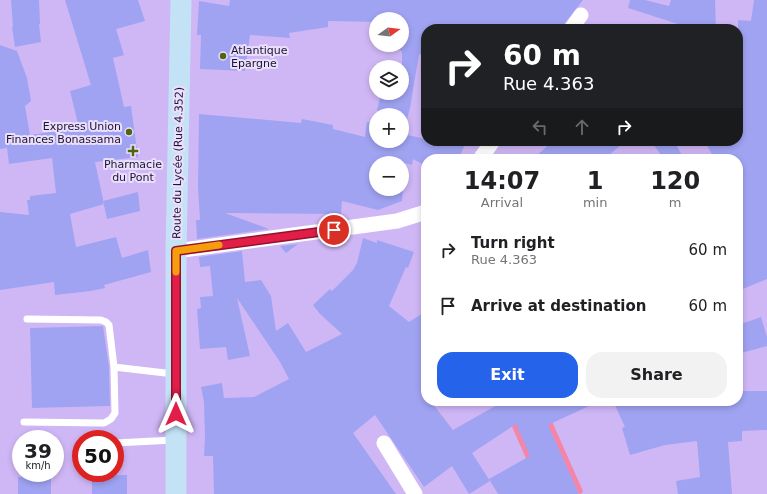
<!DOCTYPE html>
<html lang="en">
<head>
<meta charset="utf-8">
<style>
  :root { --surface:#fff; --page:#f2f2f2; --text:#202124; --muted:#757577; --accent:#2563eb }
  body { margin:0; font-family:"DejaVu Sans",sans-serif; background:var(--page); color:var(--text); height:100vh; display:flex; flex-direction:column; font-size:15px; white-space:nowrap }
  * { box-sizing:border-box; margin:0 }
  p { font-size:13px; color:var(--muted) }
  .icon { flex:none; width:22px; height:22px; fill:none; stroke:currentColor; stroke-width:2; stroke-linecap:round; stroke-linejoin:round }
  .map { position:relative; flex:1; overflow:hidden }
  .drawer { position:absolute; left:421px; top:154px; width:322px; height:252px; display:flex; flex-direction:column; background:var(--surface); border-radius:16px; box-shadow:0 2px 6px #0003 }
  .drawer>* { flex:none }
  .banner { position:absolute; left:421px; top:24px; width:322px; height:122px; border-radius:16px; box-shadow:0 2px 6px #0003; background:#202124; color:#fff; overflow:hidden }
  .needle { width:26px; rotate:76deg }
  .fabs { position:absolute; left:369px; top:12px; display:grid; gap:8px }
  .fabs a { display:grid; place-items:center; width:40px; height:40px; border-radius:50%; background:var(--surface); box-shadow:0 2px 6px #0003; font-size:20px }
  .speed { position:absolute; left:12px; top:430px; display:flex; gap:8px; font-size:20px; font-weight:700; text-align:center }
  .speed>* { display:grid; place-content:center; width:52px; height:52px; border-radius:50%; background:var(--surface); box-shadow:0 2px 6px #0003; line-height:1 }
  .speed small { font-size:10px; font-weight:400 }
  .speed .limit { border:6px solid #d22; background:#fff; color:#111 }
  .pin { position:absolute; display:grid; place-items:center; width:34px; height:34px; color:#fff; margin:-17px; border:2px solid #fff; border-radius:50%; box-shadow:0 1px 4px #0007 }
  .me { position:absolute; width:44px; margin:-22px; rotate:0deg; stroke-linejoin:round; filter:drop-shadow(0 0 3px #0008) }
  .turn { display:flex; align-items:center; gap:14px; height:84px; padding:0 16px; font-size:18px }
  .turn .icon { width:52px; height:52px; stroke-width:2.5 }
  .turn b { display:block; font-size:28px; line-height:34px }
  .lanes { display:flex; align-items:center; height:38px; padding:0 16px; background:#0003; justify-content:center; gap:20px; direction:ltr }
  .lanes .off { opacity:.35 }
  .eta { display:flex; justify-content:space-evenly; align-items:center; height:68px; text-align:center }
  .eta b { font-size:24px; font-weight:800; line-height:28px }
  .action { display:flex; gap:8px; margin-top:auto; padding:8px 16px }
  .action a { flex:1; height:46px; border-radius:16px; background:var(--accent); color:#fff; font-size:16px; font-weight:800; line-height:46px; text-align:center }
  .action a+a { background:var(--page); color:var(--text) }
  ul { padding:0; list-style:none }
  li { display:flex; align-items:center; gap:12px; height:56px; padding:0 16px }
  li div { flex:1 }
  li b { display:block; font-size:15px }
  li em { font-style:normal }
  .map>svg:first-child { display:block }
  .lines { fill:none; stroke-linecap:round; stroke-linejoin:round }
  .stream { stroke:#f585a7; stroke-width:5.5 }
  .building { fill:#a0a3f2; fill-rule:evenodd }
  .lane { stroke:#fff; stroke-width:7 }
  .street { stroke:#fff; stroke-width:15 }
  .secondary { stroke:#c4e2f6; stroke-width:21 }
  .route-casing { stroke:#92132f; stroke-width:10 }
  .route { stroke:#e11d48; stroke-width:7 }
  .slow { stroke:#f59e0b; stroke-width:7 }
  .poi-dot { fill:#52640c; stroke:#eadfff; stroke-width:1.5 }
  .labels { text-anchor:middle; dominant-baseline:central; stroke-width:4; stroke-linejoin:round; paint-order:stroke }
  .poi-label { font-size:11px; fill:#1e142b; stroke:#eadfff; text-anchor:start }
  .street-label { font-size:11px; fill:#1e142b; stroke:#eadfff }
</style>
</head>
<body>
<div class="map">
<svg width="767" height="494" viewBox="0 0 767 494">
  <rect width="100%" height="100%" fill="#cfb7f6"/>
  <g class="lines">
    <!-- stream -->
    <path class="stream" d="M548 419 580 491
      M512 420 531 463"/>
  </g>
  <!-- building -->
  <path class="building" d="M11 0H39L40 24H39L41 42 15 47 12 27H13Z
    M65 0H138L145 21 116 29 124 55 113 58 124 107 131 106 138 157 95 162 104 204 70 214 76 247 116 237 122 258 148 250 151 272 104 285 105 288 91 291 55 295 54 282 0 290V212L29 215 27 200H30V196L56 193 52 158 9 164 7 148 0 149V45L17 51 27 78 31 101 25 106 30 135 79 128 70 91 91 85Z
    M230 0H583L564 24 562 29H426V56L419 54 410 108 403 134 426 139V141H467L458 159H426V166L413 159 412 165 405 163 402 201 378 210 342 201 341 214 225 213 269 229 197 239 196 220H200L198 187 199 114 301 123 302 119 333 125V129L365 137 367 122 375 123 376 116V141H402V115H376L381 93H402V51L389 48 390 45H402V19H376V22L328 21V27L289 33 290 38 250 35 245 71 200 69 201 35H197L199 1 229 6ZM376 163H402V189H376Z
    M630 0H645L669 6 671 0H715L716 29H677L678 24 628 8Z
    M754 0H767V279L738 291V159H715L704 141H738V20L751 21Z
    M553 141H626L604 159H533Z
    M651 141H674L684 159H664Z
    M138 192 140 211 107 219 103 201Z
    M363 238 377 243V240L414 252 408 268 406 267 389 306 409 322 426 311V401H436L432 403 453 430 504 401H600L548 425 579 494H498L489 479 530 456 516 424 472 453 490 481 469 494 452 466 424 487 375 415 353 433 396 494H214L213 456H204L205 437 204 402 201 387 222 383 224 398 254 397 289 379 280 362 237 298 250 356 228 360 226 347 200 349 197 309 201 308 200 297 213 296 210 266 200 267 199 257 242 251 245 282 261 280 271 296 276 331 288 323 306 352 342 334 320 314 313 305 330 289 332 291 353 270 357 263Z
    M298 244 286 253 280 246Z
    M761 317 767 337V346L738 354V325Z
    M103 326 109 367 110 406 32 408 30 328Z
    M738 391H767V430L742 431V441L728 442 732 494H678L676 481 700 477 697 441 665 445 630 455 622 428 625 427 613 401H647L649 406 674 401H738Z
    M127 475V494H92V476Z
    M18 477H51V494H18Z"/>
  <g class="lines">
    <!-- lane -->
    <path class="lane" d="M27 319 101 320 106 322 109 325 114 367 174 374
      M24 422 104 423 111 419 115 413 114 367
      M115 443 174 440
      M79 445 81 444"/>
    <!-- street -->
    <path class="street" d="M571 29 581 15
      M480 159 493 141
      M176 251 397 221 426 212
      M384 443 415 494"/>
    <!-- secondary -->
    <path class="secondary" d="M176 494V251L181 0"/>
  </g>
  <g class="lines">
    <!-- route casing -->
    <g class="route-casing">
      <path id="route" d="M176 414V251L334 230"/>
    </g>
    <!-- route -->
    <use href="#route" class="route"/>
    <!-- slow -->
    <path class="slow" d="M176 272V251L219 245"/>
  </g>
  <!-- markers -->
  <g class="poi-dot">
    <circle cx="223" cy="56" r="4"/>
    <circle cx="129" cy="132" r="4"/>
    <path d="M131 145h4v4h4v4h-4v4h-4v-4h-4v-4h4z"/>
  </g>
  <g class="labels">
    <!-- poi labels -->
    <g class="poi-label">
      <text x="231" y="50">Atlantique<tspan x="231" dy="13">Epargne</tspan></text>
      <text x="121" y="126" text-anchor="end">Express Union<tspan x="121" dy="13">Finances Bonassama</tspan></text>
      <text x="133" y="164" text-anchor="middle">Pharmacie<tspan x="133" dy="13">du Pont</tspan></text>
    </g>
    <!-- street labels -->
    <g class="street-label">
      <text transform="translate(178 163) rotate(-89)">Route du Lycée (Rue 4.352)</text>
    </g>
  </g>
</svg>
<div class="fabs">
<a><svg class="needle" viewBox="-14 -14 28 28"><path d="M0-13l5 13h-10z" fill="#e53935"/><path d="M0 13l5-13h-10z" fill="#757577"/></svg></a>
<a><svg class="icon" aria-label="layers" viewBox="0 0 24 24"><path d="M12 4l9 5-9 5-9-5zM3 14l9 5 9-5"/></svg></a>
<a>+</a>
<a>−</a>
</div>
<div class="speed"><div>39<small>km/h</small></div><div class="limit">50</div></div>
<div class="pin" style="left:334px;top:230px;background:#d93025"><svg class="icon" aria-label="arrive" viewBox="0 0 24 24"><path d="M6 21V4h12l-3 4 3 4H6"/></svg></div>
<svg class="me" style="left:176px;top:414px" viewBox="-20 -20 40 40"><path d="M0-17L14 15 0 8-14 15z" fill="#e11d48" stroke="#fff" stroke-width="4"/></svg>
<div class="banner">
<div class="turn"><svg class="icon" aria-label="right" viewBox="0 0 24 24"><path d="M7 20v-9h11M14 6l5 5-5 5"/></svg><div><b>60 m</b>Rue 4.363</div></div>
<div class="lanes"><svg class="icon off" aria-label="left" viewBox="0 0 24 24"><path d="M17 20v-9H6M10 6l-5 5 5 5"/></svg><svg class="icon off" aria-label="ahead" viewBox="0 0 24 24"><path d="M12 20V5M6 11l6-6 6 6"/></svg><svg class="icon" aria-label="right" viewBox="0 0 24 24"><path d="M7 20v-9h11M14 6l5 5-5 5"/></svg></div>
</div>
<section class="drawer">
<div class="eta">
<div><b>14:07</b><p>Arrival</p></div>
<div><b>1</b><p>min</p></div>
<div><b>120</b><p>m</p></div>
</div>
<ul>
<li><svg class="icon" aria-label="right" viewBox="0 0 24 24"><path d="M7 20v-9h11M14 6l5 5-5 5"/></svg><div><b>Turn right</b><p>Rue 4.363</p></div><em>60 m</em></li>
<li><svg class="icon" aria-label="arrive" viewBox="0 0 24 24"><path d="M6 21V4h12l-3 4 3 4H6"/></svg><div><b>Arrive at destination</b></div><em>60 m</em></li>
</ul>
<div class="action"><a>Exit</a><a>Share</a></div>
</section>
</div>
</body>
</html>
